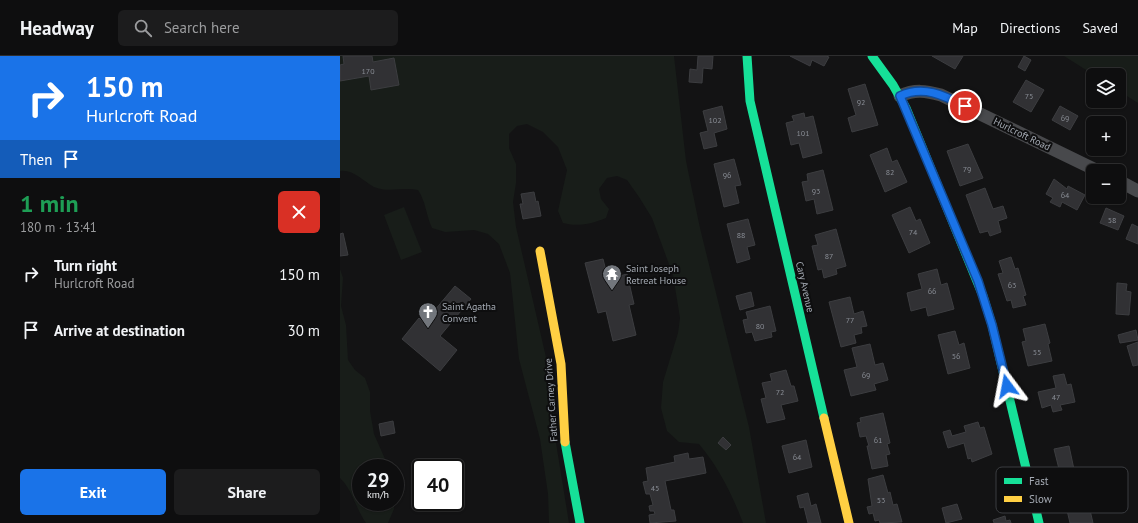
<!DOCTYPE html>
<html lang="en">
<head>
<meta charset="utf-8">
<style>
  :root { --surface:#0e0e0f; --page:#1c1c1d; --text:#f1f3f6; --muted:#9b9c9e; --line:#2e2e2f; --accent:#1a73e8 }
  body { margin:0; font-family:"PT Sans",sans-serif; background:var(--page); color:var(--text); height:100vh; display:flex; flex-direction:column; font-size:15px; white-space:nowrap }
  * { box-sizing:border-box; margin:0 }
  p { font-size:13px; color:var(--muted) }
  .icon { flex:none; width:22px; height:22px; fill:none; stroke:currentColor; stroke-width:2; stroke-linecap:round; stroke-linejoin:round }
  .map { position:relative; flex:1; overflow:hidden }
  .drawer { display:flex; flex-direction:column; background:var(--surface); width:340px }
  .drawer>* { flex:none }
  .guide { background:#1a73e8; color:#fff; overflow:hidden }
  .tools { position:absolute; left:746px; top:12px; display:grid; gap:8px }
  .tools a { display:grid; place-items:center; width:40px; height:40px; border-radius:6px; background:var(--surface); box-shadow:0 1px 3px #0004,0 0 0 1px var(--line); font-size:20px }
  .speed { position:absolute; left:12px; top:403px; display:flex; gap:8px; font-size:20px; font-weight:700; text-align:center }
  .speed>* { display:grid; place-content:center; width:52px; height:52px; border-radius:50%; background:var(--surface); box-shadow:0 1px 3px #0004,0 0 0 1px var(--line); line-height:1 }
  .speed small { font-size:10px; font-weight:400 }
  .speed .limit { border:2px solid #111; border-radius:6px; background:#fff; color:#111 }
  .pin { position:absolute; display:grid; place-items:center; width:34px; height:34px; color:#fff; margin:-17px; border:2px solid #fff; border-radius:50%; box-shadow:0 1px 4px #0007 }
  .me { position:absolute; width:44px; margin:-22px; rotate:347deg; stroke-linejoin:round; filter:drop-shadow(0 0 3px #0008) }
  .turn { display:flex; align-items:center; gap:14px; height:84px; padding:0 20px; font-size:18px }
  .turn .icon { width:52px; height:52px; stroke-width:2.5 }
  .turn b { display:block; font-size:28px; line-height:34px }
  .then { display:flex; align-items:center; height:38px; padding:0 20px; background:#0003; gap:8px; font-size:15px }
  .round { display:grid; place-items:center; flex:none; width:42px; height:42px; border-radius:6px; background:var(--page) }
  .head { display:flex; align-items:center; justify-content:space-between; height:68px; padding:0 20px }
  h1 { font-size:24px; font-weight:800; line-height:30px; color:#1e9e55 }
  .cta { display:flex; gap:8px; margin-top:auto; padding:8px 20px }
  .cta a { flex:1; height:46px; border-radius:6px; background:var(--accent); color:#fff; font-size:16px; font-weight:800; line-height:46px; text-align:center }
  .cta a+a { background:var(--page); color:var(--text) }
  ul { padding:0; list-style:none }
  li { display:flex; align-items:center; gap:12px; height:56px; padding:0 20px }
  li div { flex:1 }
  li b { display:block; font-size:15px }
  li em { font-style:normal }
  header { display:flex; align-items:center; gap:24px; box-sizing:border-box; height:56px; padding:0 20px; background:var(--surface); border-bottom:1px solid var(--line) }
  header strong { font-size:19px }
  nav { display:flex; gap:22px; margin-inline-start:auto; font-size:14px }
  .search { width:280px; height:36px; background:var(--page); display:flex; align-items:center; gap:10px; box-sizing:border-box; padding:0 14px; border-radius:6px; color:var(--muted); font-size:15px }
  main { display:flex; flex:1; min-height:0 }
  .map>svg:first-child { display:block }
  .green { fill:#181d19 }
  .building { fill:#313134; stroke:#3c3d40 }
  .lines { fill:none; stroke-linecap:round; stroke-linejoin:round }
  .street { stroke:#48494c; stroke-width:13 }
  .fast { stroke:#16e098; stroke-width:9 }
  .slow { stroke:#ffcf43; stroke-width:9 }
  .route-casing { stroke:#114b97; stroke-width:10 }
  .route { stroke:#1a73e8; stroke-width:7 }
  .labels { text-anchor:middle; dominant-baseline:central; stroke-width:4; stroke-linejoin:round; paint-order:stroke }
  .number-label { font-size:8px; fill:#888c94 }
  .street-label { font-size:10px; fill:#a5abb4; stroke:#0e0e0f }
  .poi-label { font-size:10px; fill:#a5abb4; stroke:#0e0e0f; text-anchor:start }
  .key { fill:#0e0e0f; stroke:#3b3d41; stroke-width:1 }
  .key-label { font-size:11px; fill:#a5abb4 }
</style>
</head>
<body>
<header>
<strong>Headway</strong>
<div class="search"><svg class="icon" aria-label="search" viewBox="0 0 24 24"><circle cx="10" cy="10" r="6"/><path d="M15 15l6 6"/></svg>Search here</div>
<nav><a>Map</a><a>Directions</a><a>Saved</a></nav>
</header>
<main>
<section class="drawer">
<div class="guide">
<div class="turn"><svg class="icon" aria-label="right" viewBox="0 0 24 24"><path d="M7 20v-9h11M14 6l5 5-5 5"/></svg><div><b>150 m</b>Hurlcroft Road</div></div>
<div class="then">Then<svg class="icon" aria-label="arrive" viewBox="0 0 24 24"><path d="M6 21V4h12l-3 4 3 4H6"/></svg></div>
</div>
<div class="head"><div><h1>1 min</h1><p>180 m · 13:41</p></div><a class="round" style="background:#d93025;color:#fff"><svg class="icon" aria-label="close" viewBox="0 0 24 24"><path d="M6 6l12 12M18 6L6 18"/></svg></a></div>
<ul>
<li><svg class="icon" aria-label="right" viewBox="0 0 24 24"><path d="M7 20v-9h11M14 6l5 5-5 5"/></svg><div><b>Turn right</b><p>Hurlcroft Road</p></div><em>150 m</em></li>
<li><svg class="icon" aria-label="arrive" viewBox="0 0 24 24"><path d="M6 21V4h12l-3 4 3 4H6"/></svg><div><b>Arrive at destination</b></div><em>30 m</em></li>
</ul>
<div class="cta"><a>Exit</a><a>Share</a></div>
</section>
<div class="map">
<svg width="798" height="467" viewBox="0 0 798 467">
  <rect width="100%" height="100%" fill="#131314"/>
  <!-- green -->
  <path class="green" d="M0 0H334L346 105 360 172 409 371 426 467H403C392 438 379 412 359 388L339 386 327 375 321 352 323 326 338 277 340 262 333 219 312 162 299 141 287 124 277 120 267 122 259 133 261 143 269 153 266 162C251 168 239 171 223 167L218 155 227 114 218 91 203 76 187 68 177 70 169 78V92L176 108V127L173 146 176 171 211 323 216 387 229 467H209L208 438 200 383 179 303 170 217 159 188 148 178 134 174 105 176 92 172C86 159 86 146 78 134 63 131 48 137 34 131 23 125 13 113 0 115Z
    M724 0H798V47L779 35V19H754Z
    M64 151 82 196 61 204 44 159Z
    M0 213 3 222 1 250 6 269 8 304 15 314 25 322 30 336V355L34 378 49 412H21V446H54V453L48 467H26C16 453 12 433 0 422Z"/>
  <!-- building -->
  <path class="building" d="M3 0H32L33 6 54 2 59 29 31 34 29 20 0 25V9L4 8Z
    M358 0H373L372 13 363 12 362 27 349 26 350 13 357 14Z
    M450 0H486L489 1 484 10 472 4 470 10Z
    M592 0H623L615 13Z
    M684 0 691 4 685 15 678 11Z
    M686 24 704 34 691 56 673 46Z
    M525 28 538 69 512 76 508 62 516 59 508 33Z
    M382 50 387 73 374 77 377 90 364 93 360 77 368 75 363 55Z
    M720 50 738 60 730 74 712 64Z
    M464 57 465 62 473 60 482 97 463 102 459 87 451 89 446 67 454 65 452 60Z
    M628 88 643 122 620 130 607 95Z
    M547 92 552 106 557 104 567 126 545 136 530 99Z
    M394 103 401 129 395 130 399 147 384 151 374 108Z
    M483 114 493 154 477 158 474 143 466 145 462 126 468 125 467 118Z
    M714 123 727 133 728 130 745 139 737 154 722 146 720 151 710 146 713 142 706 138Z
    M645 132 653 153 663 150 667 162 658 165 661 176 650 180 648 175 640 177 626 139Z
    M194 136 196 146 198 145 201 160 183 163 180 148H183L181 138Z
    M570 151 576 165 580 163 590 187 569 197 552 159Z
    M766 152 784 160 778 174 760 167Z
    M408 163 415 189 407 191 410 203 397 207 387 168Z
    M792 168 798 171V188L786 183Z
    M496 173 506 210 496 213 497 218 484 222 482 213 478 214 472 190 478 189 475 179Z
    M3 177 8 199 0 200V178Z
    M671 201 675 213 678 212 686 239 683 240 686 249 673 252 671 244 667 245 658 218 663 217 659 205Z
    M263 203 268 223 287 218 294 248 289 249 296 279 273 285 266 255 258 257 245 207Z
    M597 213 601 229 607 227 614 253 588 260 586 251 571 255 567 237 582 233 578 218Z
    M777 227 787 228 786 235 791 236 789 259 776 258Z
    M115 230 131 243 100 280 117 294 100 315 62 283 79 262 84 267Z
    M411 236 414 250 400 254 396 240Z
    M510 241 514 258 523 255 527 270 521 271 522 277 514 279 516 287 501 291 489 246Z
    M430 250 436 275 431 276 432 281 415 285 412 276 406 277 403 264 408 263 406 256Z
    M705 268 710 287 708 288 712 305 688 310 682 286 686 285 683 273Z
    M796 274 798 284 780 287 778 279Z
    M615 275 619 289 624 287 630 312 608 318 598 279Z
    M798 286V309L793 310 787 290Z
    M530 288 535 309 543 307 548 324 534 328 536 334 511 340 504 314 517 311 512 292Z
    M446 314 451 330H454L458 345 441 349 445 363 427 367 421 343 426 342 422 327 432 325 430 318Z
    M724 318 727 329 731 328 735 346 720 349 722 354 713 356 711 349 702 352 698 336 716 332 713 320Z
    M543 357 550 387 547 388 550 398 546 399 548 410 532 413 527 390H529L526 380 520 381 517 367 521 366 520 362Z
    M53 365 55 377 41 380 39 368Z
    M638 366 640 372 644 371 652 398 632 406 631 402 628 403 624 387 608 392 603 376 610 374 612 380 626 376 624 370Z
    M383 381 391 389 386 394 378 387Z
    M466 384 472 411 449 417 442 390Z
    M729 390 735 418 721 421 714 393Z
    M348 397 349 403 363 401 366 417 325 425 331 454H334L336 465 310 467 309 459 315 458 314 455H310L309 450 313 449 310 438H306L303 426 308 425 306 412 335 406 334 400Z
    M543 419 548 437 550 436 553 449 557 448 562 466 540 467 539 464 535 465 533 457 529 458 527 451 532 450 528 423Z
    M468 437 471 450 476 448 481 467H468L464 451 460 452 457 440Z
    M744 445 746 451 749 450 753 467H730L726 450Z
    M617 448 622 463 606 467 602 452Z
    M665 460 666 465 670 464 671 467H654L653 464Z"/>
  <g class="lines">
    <!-- street -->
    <path class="street" d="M560 40C575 33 586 35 601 39L758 115
      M779 125 798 135"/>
    <!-- fast -->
    <path class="fast" d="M407 0 410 45 484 362
      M532 0 553 29 566 52 643 240 652 269 699 467
      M225 386 240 467"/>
    <!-- slow -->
    <path class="slow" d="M200 195 221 308 225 386
      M484 362 509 467"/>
  </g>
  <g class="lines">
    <!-- route casing -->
    <g class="route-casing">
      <path id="route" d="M625 50C603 39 583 29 560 40L638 225 652 269 667 330"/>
    </g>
    <!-- route -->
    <use href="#route" class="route"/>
  </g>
  <!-- icons -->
  <defs>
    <g id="temple-pin" transform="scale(1)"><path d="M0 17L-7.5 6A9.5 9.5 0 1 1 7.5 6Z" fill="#72767c" stroke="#0e0e0f"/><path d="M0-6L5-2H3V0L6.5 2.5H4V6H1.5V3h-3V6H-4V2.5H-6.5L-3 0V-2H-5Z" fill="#fff"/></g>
    <g id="church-pin" transform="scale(1)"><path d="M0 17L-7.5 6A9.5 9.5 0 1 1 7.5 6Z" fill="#72767c" stroke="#0e0e0f"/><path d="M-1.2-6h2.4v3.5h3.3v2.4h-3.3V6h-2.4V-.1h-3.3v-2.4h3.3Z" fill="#fff"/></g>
  </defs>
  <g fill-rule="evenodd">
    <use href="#temple-pin" x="272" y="218"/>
    <use href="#church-pin" x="88" y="256"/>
  </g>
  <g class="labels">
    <!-- number labels -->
    <g class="number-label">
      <text x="28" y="15">170</text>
      <text x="689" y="40">75</text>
      <text x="521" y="46">92</text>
      <text x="725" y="62">69</text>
      <text x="375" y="64">102</text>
      <text x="463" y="77">101</text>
      <text x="627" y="113">79</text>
      <text x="550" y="116">82</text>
      <text x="387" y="119">96</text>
      <text x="476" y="135">93</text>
      <text x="725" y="139">64</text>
      <text x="772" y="164">58</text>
      <text x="573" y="176">74</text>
      <text x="401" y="179">88</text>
      <text x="489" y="200">87</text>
      <text x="672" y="229">63</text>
      <text x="592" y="235">66</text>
      <text x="510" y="264">77</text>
      <text x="420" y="270">80</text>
      <text x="697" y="296">55</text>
      <text x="616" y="300">56</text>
      <text x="526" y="319">69</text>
      <text x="440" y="336">72</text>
      <text x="716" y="341">47</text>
      <text x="538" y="384">61</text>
      <text x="457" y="401">64</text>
      <text x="315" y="432">45</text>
      <text x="541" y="444">53</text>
    </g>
    <!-- street labels -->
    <g class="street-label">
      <text transform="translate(682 78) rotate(26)">Hurlcroft Road</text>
      <text transform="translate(465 231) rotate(77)">Cary Avenue</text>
      <text transform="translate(211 344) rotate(-94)">Father Carney Drive</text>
    </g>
    <!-- poi labels -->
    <g class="poi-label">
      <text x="286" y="212">Saint Joseph<tspan x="286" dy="12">Retreat House</tspan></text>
      <text x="102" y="250">Saint Agatha<tspan x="102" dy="12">Convent</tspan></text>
    </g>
  </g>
  <!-- legend -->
  <rect x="656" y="411" width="132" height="46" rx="6" class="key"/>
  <rect x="664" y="422" width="18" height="6" fill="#16e098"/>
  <rect x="664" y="440" width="18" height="6" fill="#ffcf43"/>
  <g class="key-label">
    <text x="689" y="429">Fast</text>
    <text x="689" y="447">Slow</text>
  </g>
</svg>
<div class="tools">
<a><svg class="icon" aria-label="layers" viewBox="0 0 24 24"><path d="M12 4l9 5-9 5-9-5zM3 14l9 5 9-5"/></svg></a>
<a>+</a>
<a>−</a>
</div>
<div class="speed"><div>29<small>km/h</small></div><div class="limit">40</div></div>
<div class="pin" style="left:625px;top:50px;background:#d93025"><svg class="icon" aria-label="arrive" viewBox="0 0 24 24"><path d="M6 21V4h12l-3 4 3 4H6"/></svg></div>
<svg class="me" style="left:667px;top:330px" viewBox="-20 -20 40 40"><path d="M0-17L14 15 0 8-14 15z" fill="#1a73e8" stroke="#fff" stroke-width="4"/></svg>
</div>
</main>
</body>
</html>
